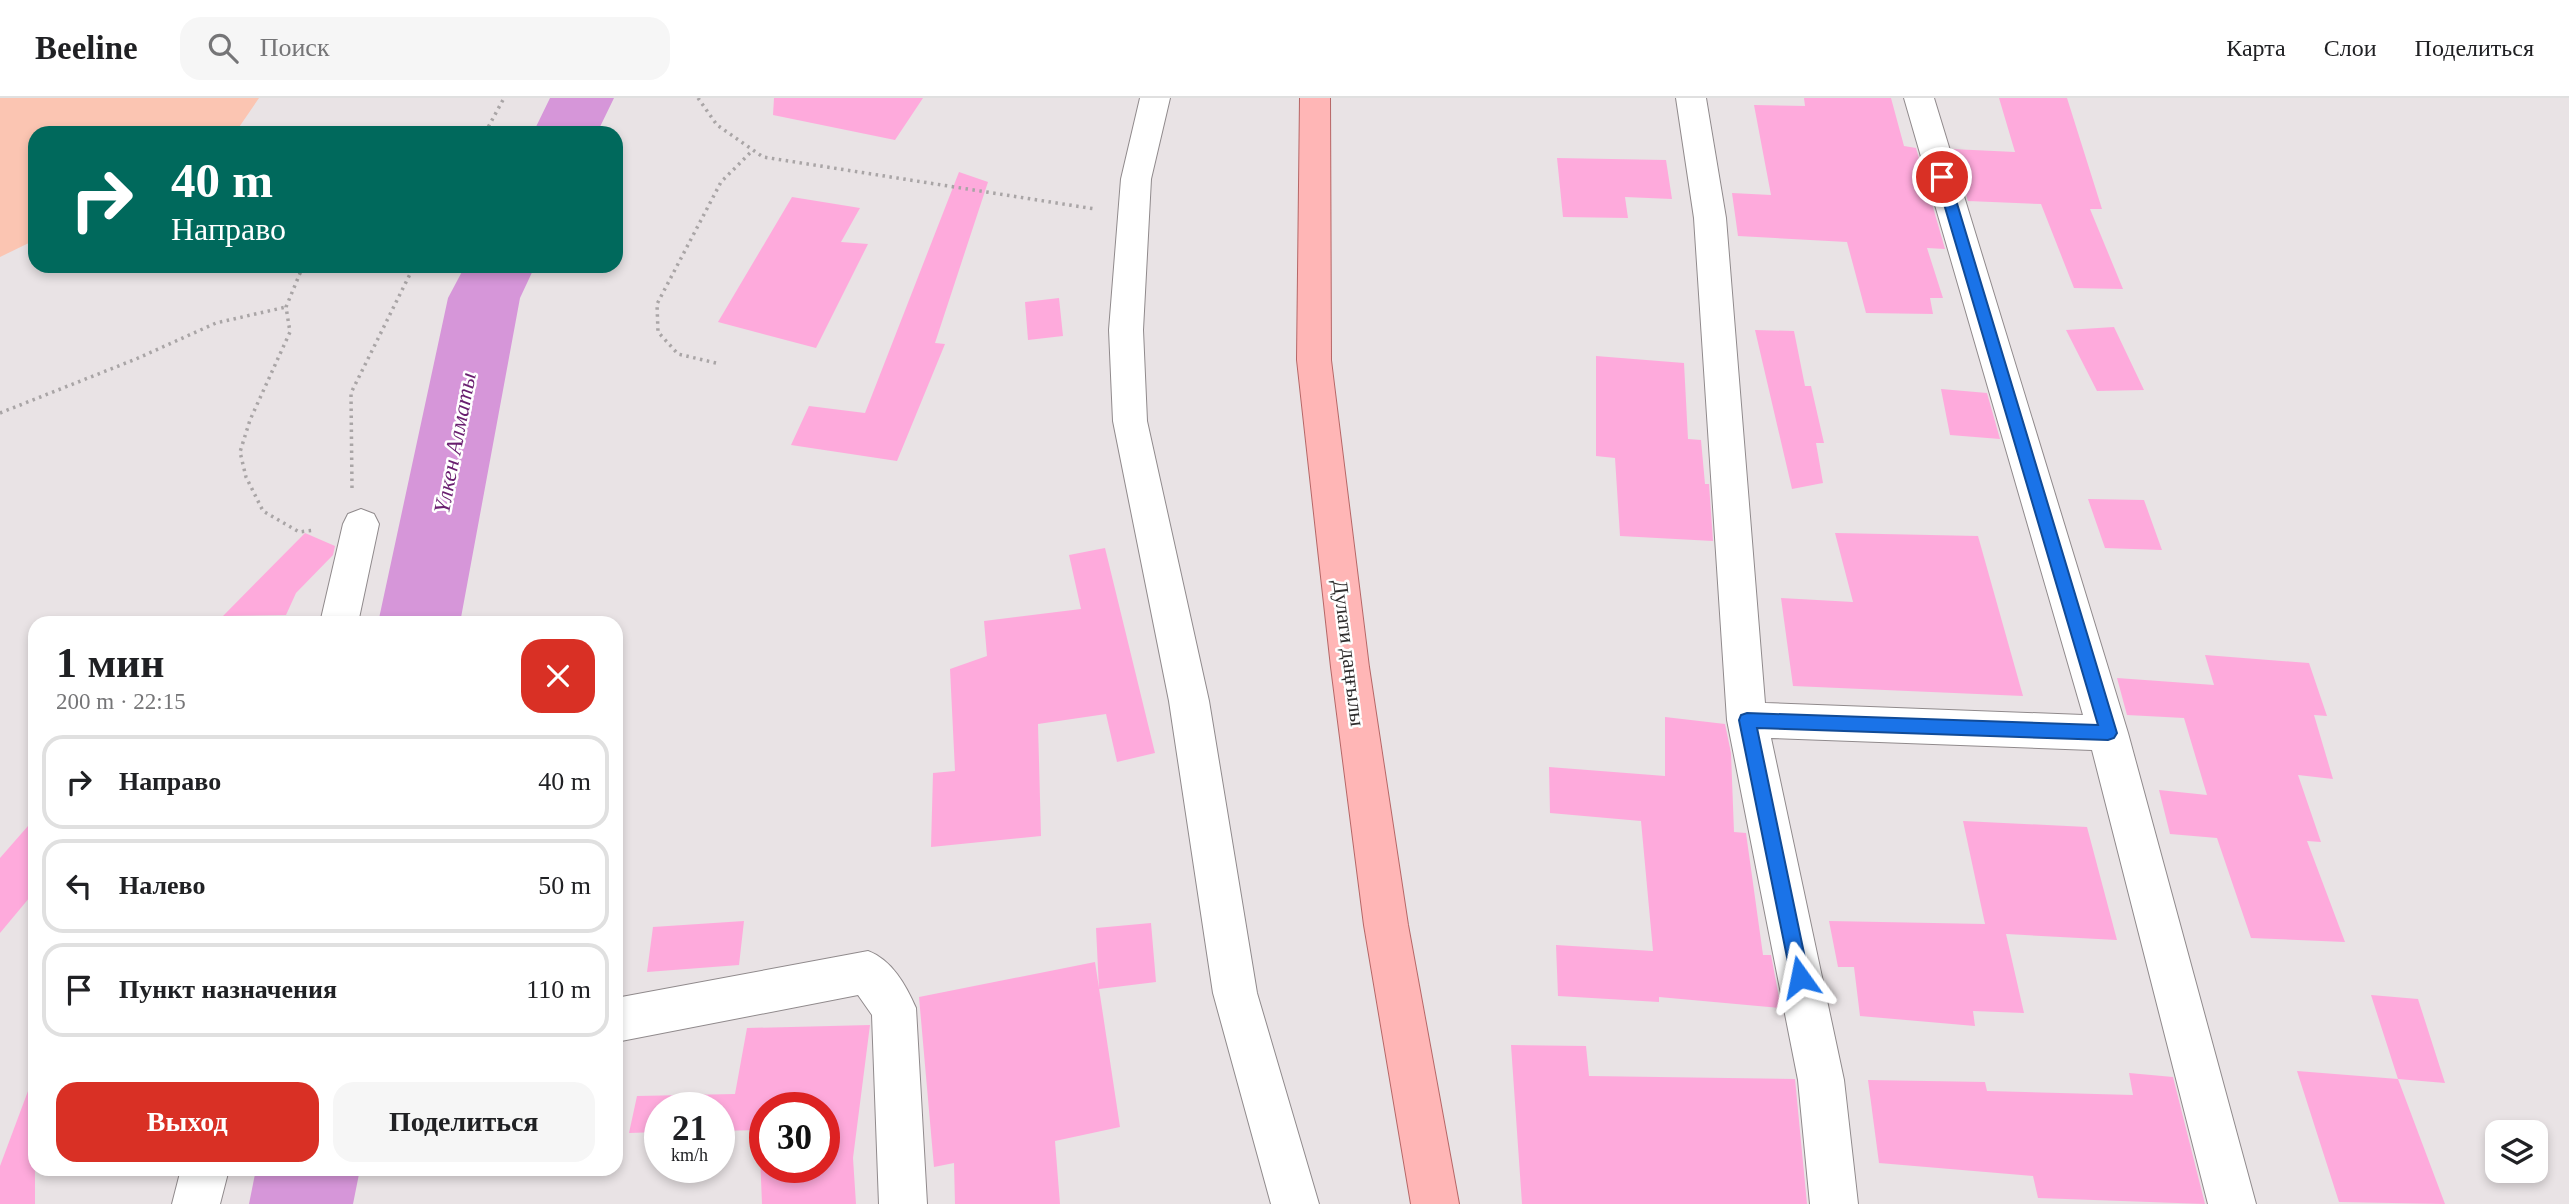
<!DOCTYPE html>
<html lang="ru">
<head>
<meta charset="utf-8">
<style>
  :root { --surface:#fff; --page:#f6f6f6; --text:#202124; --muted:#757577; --line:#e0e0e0; --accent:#d93025 }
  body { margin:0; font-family:Georgia,serif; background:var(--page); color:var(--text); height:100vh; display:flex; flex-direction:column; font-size:26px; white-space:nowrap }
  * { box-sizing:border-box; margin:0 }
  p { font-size:23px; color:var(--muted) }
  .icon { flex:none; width:38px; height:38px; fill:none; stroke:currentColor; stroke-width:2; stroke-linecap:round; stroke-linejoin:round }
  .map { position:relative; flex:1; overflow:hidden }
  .details { position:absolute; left:28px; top:518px; width:595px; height:560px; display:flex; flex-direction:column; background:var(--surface); border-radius:21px; box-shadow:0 4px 10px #0003 }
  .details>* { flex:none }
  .top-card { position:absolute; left:28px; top:28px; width:595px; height:147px; border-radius:21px; box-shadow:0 4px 10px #0003; background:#00695c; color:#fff; overflow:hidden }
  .fabs { position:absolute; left:2485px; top:1022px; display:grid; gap:14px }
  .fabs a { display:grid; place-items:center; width:63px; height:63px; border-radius:14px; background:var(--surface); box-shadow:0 4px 10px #0003; font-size:35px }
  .speed { position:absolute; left:644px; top:994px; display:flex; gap:14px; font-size:35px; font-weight:700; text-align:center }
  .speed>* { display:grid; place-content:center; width:91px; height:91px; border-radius:50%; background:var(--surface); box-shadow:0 4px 10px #0003; line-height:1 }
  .speed small { font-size:18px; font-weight:400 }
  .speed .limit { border:10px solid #d22; background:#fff; color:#111 }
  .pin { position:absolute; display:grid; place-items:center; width:60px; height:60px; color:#fff; margin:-30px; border:4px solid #fff; border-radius:50%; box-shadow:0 2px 7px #0007 }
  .me { position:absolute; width:77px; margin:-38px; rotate:348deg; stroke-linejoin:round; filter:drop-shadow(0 0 5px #0008) }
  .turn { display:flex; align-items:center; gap:24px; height:147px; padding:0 28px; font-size:32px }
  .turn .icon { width:91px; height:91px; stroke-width:2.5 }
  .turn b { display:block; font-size:49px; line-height:60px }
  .round { display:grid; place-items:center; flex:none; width:74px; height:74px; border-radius:21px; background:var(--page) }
  .head { display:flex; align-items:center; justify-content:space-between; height:119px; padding:0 28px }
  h1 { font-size:42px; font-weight:600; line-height:52px }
  .primary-button { display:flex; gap:14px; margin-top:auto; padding:14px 28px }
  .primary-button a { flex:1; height:80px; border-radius:21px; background:var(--accent); color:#fff; font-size:28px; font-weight:600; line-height:80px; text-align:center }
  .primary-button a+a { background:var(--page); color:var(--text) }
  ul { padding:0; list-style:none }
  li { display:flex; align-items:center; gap:21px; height:94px; margin:0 14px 10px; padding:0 14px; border:4px solid var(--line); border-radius:21px }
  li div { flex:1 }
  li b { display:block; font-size:26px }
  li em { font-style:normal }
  header { display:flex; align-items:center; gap:42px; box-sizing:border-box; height:98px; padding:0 35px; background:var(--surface); border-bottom:2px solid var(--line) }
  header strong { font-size:33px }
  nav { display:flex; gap:38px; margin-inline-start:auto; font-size:24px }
  .search { width:490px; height:63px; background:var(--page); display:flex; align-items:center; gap:18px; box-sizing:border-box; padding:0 24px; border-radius:21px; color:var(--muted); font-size:26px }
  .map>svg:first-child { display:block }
  .green { fill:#fbc5b2 }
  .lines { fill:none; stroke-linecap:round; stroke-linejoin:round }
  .river { fill:#d696d9; fill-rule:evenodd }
  .building { fill:#feaadc; fill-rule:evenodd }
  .minor-casing { stroke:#908a8c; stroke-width:2 }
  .major-casing { stroke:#b66767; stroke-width:2 }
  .path { stroke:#a9a5a6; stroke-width:3.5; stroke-dasharray:2.5 4.5; stroke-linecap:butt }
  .minor { fill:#fff; fill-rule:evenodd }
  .major { fill:#ffb6b6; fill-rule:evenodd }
  .route { fill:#1a73e8; stroke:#114b97; stroke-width:2 }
  .labels { text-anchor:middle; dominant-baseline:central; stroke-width:5; stroke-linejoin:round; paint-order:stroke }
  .street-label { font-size:21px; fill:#2f2d2d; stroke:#fff }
  .water-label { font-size:23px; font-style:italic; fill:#691e6f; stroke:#fff }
</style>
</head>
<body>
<header>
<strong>Beeline</strong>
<div class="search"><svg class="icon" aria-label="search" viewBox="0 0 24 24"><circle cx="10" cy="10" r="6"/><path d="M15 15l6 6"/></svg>Поиск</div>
<nav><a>Карта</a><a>Слои</a><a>Поделиться</a></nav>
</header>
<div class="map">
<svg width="2569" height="1106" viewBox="0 0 2569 1106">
  <rect width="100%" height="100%" fill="#e9e3e5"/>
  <!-- green -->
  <path class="green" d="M0 0H259L235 35H35V142L0 159Z"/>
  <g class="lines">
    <!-- river -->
    <path class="river" d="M550 0H614L597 35H533Z
      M465 168H535L520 200 460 525H378L448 200Z
      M256 1071H360L353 1106H249Z"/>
  </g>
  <!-- building -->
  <path class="building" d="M774 0H923L895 42 773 17Z
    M1804 0H1891L1904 48 1916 50 1945 151 1927 150 1943 200H1930L1933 216 1866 215 1847 144 1738 138 1732 95 1771 97 1754 7 1805 8Z
    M1999 0H2067L2102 111H2090L2123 191 2074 190 2041 106 1968 103 1952 51 2015 54Z
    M1557 60 1666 62 1672 101 1625 99 1628 120 1563 119Z
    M959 74 988 84 935 245 945 246 897 363 791 347 809 308 865 315Z
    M792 99 860 110 841 144 868 146 816 250 718 224Z
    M1059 200 1063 238 1028 242 1025 204Z
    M2114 229 2144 292 2097 293 2066 232Z
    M1755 232 1794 233 1805 288H1811L1824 345H1816L1823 385 1792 391Z
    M1596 258 1684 265 1688 341 1701 342 1705 386H1709L1713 443 1620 438 1615 360 1596 358Z
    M1941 291 1987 295 2000 341 1950 337Z
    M2088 401 2144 402 2162 452 2105 450Z
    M305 435 335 448 333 457 296 495 286 517 223 518Z
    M1835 435 1978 438 2023 598 1793 588 1781 500 1853 504Z
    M1105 450 1155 655 1117 664 1106 616 1038 626 1041 738 931 749 933 675 955 673 950 571 987 558 984 523 1081 511 1069 457Z
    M2205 557 2309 565 2327 618 2314 617 2333 681 2298 677 2321 744 2307 743 2345 844 2251 840 2217 740 2170 736 2159 692 2207 697 2184 620 2127 617 2117 580 2214 587Z
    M1665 619 1725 626 1731 655 1734 734 1746 735 1763 857H1771L1781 910 1659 899V904L1558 898 1556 847 1653 853 1641 723 1550 715 1549 669 1665 678Z
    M35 720V793L0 835V760Z
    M1963 723 2087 729 2117 842 2006 836 2024 915 1973 913 1975 928 1860 918 1854 869H1838L1829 823 1985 826Z
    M744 823 739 867 647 874 653 829Z
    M1151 825 1156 884 1099 891 1096 830Z
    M1095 864 1120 1029 1055 1043 1060 1106H955L954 1065 934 1069 919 899Z
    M2371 897 2418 901 2445 985 2398 981Z
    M870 927 853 1060 856 1106H762L759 1032 719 1033V1010H660V1034L629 1035 637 998 735 996 747 930ZM765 1010H824V1069H765Z
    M1511 947 1586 948 1589 978 1795 981 1807 1106H1522Z
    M2297 973 2398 981 2445 1106 2339 1104Z
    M2129 975 2173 979 2205 1106 2038 1100 2033 1078 1879 1065 1868 982 1985 984 1987 993 2133 997Z
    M31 985 35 986V1106H0V1068Z"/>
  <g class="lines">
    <!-- minor casing -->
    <g class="minor-casing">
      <path id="minor" d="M1140 0H1170L1151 81 1143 232 1147 323 1209 603 1257 895 1319 1106H1271L1213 895 1169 603 1113 323 1109 232 1121 81Z
        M1676 0H1706L1726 120 1765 605 2083 617 1904 0H1934L2128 635 2256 1106H2208L2092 652 1771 640 1844 982 1858 1106H1810L1798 982 1727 622 1694 120Z
        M361 411 374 416 379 426 358 525H320L343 426 348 416Z
        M868 853C892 862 906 887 916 910L927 1106H879L872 917 858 897 616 944V900Z
        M181 1071H229L220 1106H172Z"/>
    </g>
    <!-- major casing -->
    <g class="major-casing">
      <path id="major" d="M1300 0H1330L1331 262 1369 569 1408 827 1459 1106H1411L1364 827 1331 569 1297 262Z"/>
    </g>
    <!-- path -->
    <path class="path" d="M698 0 717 27 763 59 1095 111
      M485 35 504 0
      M303 168 286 209 290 234 250 322 240 354 246 379 263 413 299 434 315 432
      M716 265 678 256 658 234 657 206 721 84 753 52
      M0 315 136 261 216 225 286 209
      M352 390 351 295 414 168"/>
    <!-- minor -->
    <use href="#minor" class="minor"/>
    <!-- major -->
    <use href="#major" class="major"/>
  </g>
  <!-- route -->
  <path class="route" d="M1942 75 1949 79 2117 635 2114 640 2108 642 1757 630 1809 879 1806 885 1800 888 1793 885 1791 879 1739 622 1741 617 1747 615 2098 627 1936 79Z"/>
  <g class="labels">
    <!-- street labels -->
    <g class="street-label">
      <text transform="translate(1349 555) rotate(83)">Дулати даңғылы</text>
    </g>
    <!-- water labels -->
    <g class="water-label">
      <text transform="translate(455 345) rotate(-79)">Үлкен Алматы</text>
    </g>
  </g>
</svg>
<div class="fabs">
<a><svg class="icon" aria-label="layers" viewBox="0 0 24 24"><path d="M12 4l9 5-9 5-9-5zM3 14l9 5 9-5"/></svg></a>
</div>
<div class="speed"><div>21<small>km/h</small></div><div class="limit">30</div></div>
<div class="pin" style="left:1942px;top:79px;background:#d93025"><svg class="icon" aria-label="arrive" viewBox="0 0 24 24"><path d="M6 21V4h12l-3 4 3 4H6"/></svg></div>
<svg class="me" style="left:1800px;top:879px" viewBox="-20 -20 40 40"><path d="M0-17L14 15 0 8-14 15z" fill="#1a73e8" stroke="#fff" stroke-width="4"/></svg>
<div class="top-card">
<div class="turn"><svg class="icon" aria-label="right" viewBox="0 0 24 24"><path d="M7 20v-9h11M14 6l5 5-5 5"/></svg><div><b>40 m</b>Направо</div></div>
</div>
<section class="details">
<div class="head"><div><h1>1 мин</h1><p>200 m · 22:15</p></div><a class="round" style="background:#d93025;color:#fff"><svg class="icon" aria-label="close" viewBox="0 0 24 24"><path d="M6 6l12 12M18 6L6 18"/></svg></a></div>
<ul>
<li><svg class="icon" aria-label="right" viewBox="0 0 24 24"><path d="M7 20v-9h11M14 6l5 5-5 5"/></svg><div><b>Направо</b></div><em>40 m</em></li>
<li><svg class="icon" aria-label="left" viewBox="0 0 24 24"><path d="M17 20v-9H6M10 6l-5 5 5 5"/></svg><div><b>Налево</b></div><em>50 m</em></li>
<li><svg class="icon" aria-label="arrive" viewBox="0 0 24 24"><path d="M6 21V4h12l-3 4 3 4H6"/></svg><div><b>Пункт назначения</b></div><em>110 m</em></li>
</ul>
<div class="primary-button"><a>Выход</a><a>Поделиться</a></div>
</section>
</div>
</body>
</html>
